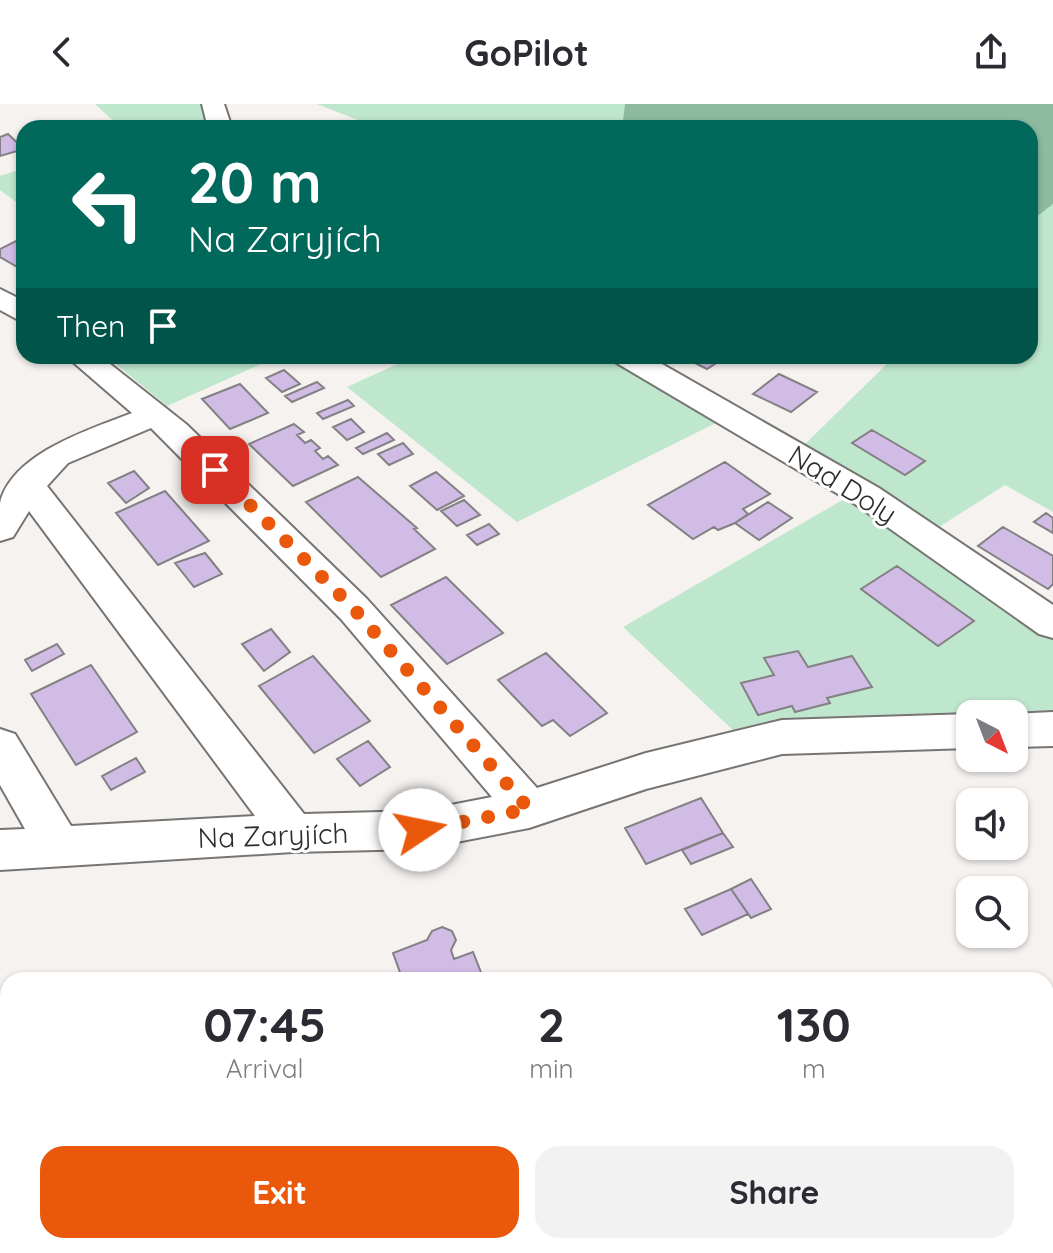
<!DOCTYPE html>
<html lang="en">
<head>
<meta charset="utf-8">
<style>
  :root { --surface:#fff; --page:#f2f2f3; --text:#2b2b33; --muted:#7c7c81; --accent:#ea580c }
  body { margin:0; font-family:Quicksand,sans-serif; background:var(--page); color:var(--text); height:100vh; display:flex; flex-direction:column; font-size:30px; white-space:nowrap }
  * { box-sizing:border-box; margin:0 }
  p { font-size:26px; color:var(--muted) }
  .icon { flex:none; width:44px; height:44px; fill:none; stroke:currentColor; stroke-width:2; stroke-linecap:round; stroke-linejoin:round }
  .map { position:relative; flex:1; overflow:hidden }
  .side { position:absolute; left:0px; top:868px; width:1054px; height:282px; display:flex; flex-direction:column; background:var(--surface); border-radius:24px 24px 0 0; box-shadow:0 2px 6px #0004 }
  .side>* { flex:none }
  .top-card { position:absolute; left:16px; top:16px; width:1022px; height:244px; border-radius:24px; box-shadow:0 2px 6px #0004; background:#00695c; color:#fff; overflow:hidden }
  .needle { width:52px; rotate:138deg }
  .controls { position:absolute; left:956px; top:596px; display:grid; gap:16px }
  .controls a { display:grid; place-items:center; width:72px; height:72px; border-radius:16px; background:var(--surface); box-shadow:0 2px 6px #0004; font-size:40px }
  .pin { position:absolute; display:grid; place-items:center; width:68px; height:68px; color:#fff; margin:-34px; border-radius:16px; box-shadow:0 4px 12px #0006 }
  .me { position:absolute; width:88px; margin:-44px; rotate:79deg; stroke-linejoin:round; filter:drop-shadow(0 0 6px #0008) }
  .turn { display:flex; align-items:center; gap:28px; height:168px; padding:0 40px; font-size:36px }
  .turn .icon { width:104px; height:104px; stroke-width:2.5 }
  .turn b { display:block; font-size:56px; line-height:68px }
  .then { display:flex; align-items:center; height:76px; padding:0 40px; background:#0003; gap:16px; font-size:30px }
  .eta { display:flex; justify-content:space-evenly; align-items:center; height:136px; text-align:center }
  .eta b { font-size:48px; font-weight:700; line-height:56px }
  .button { display:flex; gap:16px; margin-top:auto; padding:16px 40px }
  .button a { flex:1; height:92px; border-radius:24px; background:var(--accent); color:#fff; font-size:32px; font-weight:700; line-height:92px; text-align:center }
  .button a+a { background:var(--page); color:var(--text) }
  header { display:flex; justify-content:space-between; align-items:center; height:104px; padding:0 40px; background:var(--surface); font-size:36px; font-weight:700 }
  .map>svg:first-child { display:block }
  .green { fill:#bfe7ce }
  .forest { fill:#8ebba0 }
  .building { fill:#d1bce6; stroke:#838184; stroke-width:2 }
  .lines { fill:none; stroke-linecap:round; stroke-linejoin:round }
  .minor-casing { stroke:#777573; stroke-width:4 }
  .minor { fill:#fff; fill-rule:evenodd }
  .route { stroke:#ea580c; stroke-width:14; stroke-dasharray:0 25.2 }
  .labels { text-anchor:middle; dominant-baseline:central; stroke-width:6; stroke-linejoin:round; paint-order:stroke }
  .street-label { font-size:28px; fill:#2e2d2c; stroke:#fff }
</style>
</head>
<body>
<header><svg class="icon" aria-label="back" viewBox="0 0 24 24"><path d="M15 5l-7 7 7 7"/></svg>GoPilot<svg class="icon" aria-label="share" viewBox="0 0 24 24"><path d="M12 15V3M7 8l5-5 5 5M5 13v7h14v-7"/></svg></header>
<div class="map">
<svg width="1053" height="1149" viewBox="0 0 1053 1149">
  <rect width="100%" height="100%" fill="#f5f2f0"/>
  <!-- green -->
  <path class="green" d="M95 0H201L208 24H121Z
    M317 0H625L622 24H378Z
    M24 64V104L0 86V72Z
    M1053 100V408L1005 381 936 425 802 343 895 252H1030V118Z
    M106 252H279L167 302Z
    M415 252H604L718 318 517 418 347 283Z
    M846 394 1053 533V612L970 610 736 629 623 523Z"/>
  <!-- forest -->
  <path class="forest" d="M625 0H1053V100L1030 118V24H622Z"/>
  <!-- building -->
  <path class="building" d="M8 30 24 45 0 52V33Z
    M24 133V163L21 165 0 153V145Z
    M681 252H727L707 265Z
    M284 266 300 280 282 288 266 274Z
    M779 270 817 288 791 308 753 290Z
    M317 278 324 284 292 298 285 292Z
    M240 280 268 309 230 325 202 295Z
    M348 296 354 302 323 315 317 309Z
    M351 315 364 328 347 336 333 323Z
    M294 320 304 328 297 331 305 339 311 336 320 344 315 347 323 355 328 352 338 361 293 382 249 340Z
    M872 326 925 357 905 371 852 339Z
    M387 329 394 336 363 350 356 344Z
    M403 339 413 350 389 361 378 350Z
    M725 358 770 390 743 405 748 410 735 419 718 426 714 423 693 435 648 401Z
    M134 367 149 384 126 399 108 379Z
    M436 368 464 392 437 406 410 382Z
    M358 373 417 424 414 425 435 445 381 473 306 398Z
    M165 387 209 437 158 461 116 409Z
    M464 396 480 411 457 422 441 407Z
    M768 398 792 414 759 436 735 419Z
    M1046 409 1053 414V429L1034 418Z
    M489 420 499 430 477 441 467 431Z
    M1003 423 1053 452V480L1048 485 978 442Z
    M205 449 222 470 194 483 175 459Z
    M897 462 974 517 938 542 861 485Z
    M446 473 503 529 447 560 391 501Z
    M271 525 290 548 264 567 242 540Z
    M57 540 64 550 32 567 25 556Z
    M798 547 808 563 852 552 872 583 827 594 830 599 795 608 792 602 758 611 741 579 774 571 764 554Z
    M546 549 607 609 570 632 553 616 542 622 498 576Z
    M313 552 370 617 314 649 259 582Z
    M91 561 137 628 76 661 31 590Z
    M368 637 390 663 360 682 337 655Z
    M136 654 145 668 111 686 102 672Z
    M701 694 723 729 646 760 625 724Z
    M723 729 733 743 691 760 682 746Z
    M751 775 771 805 751 814 731 785Z
    M731 785 748 810 702 831 685 805Z
    M442 823 452 827 456 836 451 846 454 855 473 848 484 876H398L402 874 393 849 427 836 432 827Z"/>
  <g class="lines">
    <!-- minor casing -->
    <g class="minor-casing">
      <path id="minor" d="M202 0H224L232 24H208Z
        M0 185 24 197V219L0 206Z
        M66 252H100L186 320 367 495 537 684 646 649 782 616 970 610V644L782 650 646 685 529 724 420 745 293 748 0 766V726L25 725 0 681V625L15 630 71 722 255 712 29 407 13 433 0 437C0 425 0 410 0 399 12 349 91 325 132 309ZM151 324 341 515 492 693 420 707 304 710 47 382 68 359Z
        M611 252H648L879 384 1053 501V534L1039 530 855 400 615 258Z
        M1053 608V642L1014 643 1012 610Z"/>
    </g>
    <!-- minor -->
    <use href="#minor" class="minor"/>
  </g>
  <g class="lines">
    <!-- route -->
    <path class="route" d="M215 366 354 505 529 705 420 726"/>
  </g>
  <g class="labels">
    <!-- street labels -->
    <g class="street-label">
      <text transform="translate(843 380) rotate(32)">Nad Doly</text>
      <text transform="translate(273 731) rotate(-2)">Na Zaryjích</text>
    </g>
  </g>
</svg>
<div class="controls">
<a><svg class="needle" viewBox="-14 -14 28 28"><path d="M0-13l5 13h-10z" fill="#e53935"/><path d="M0 13l5-13h-10z" fill="#7c7c81"/></svg></a>
<a><svg class="icon" aria-label="sound" viewBox="0 0 24 24"><path d="M4 9h4l5-4v14l-5-4H4zM17 9q2 3 0 6"/></svg></a>
<a><svg class="icon" aria-label="search" viewBox="0 0 24 24"><circle cx="10" cy="10" r="6"/><path d="M15 15l6 6"/></svg></a>
</div>
<div class="pin" style="left:215px;top:366px;background:#d93025"><svg class="icon" aria-label="arrive" viewBox="0 0 24 24"><path d="M6 21V4h12l-3 4 3 4H6"/></svg></div>
<svg class="me" style="left:420px;top:726px" viewBox="-20 -20 40 40"><circle r="19" fill="#fff"/><path d="M0-13L10 11 0 6-10 11z" fill="#ea580c"/></svg>
<div class="top-card">
<div class="turn"><svg class="icon" aria-label="left" viewBox="0 0 24 24"><path d="M17 20v-9H6M10 6l-5 5 5 5"/></svg><div><b>20 m</b>Na Zaryjích</div></div>
<div class="then">Then<svg class="icon" aria-label="arrive" viewBox="0 0 24 24"><path d="M6 21V4h12l-3 4 3 4H6"/></svg></div>
</div>
<section class="side">
<div class="eta">
<div><b>07:45</b><p>Arrival</p></div>
<div><b>2</b><p>min</p></div>
<div><b>130</b><p>m</p></div>
</div>
<div class="button"><a>Exit</a><a>Share</a></div>
</section>
</div>
</body>
</html>
